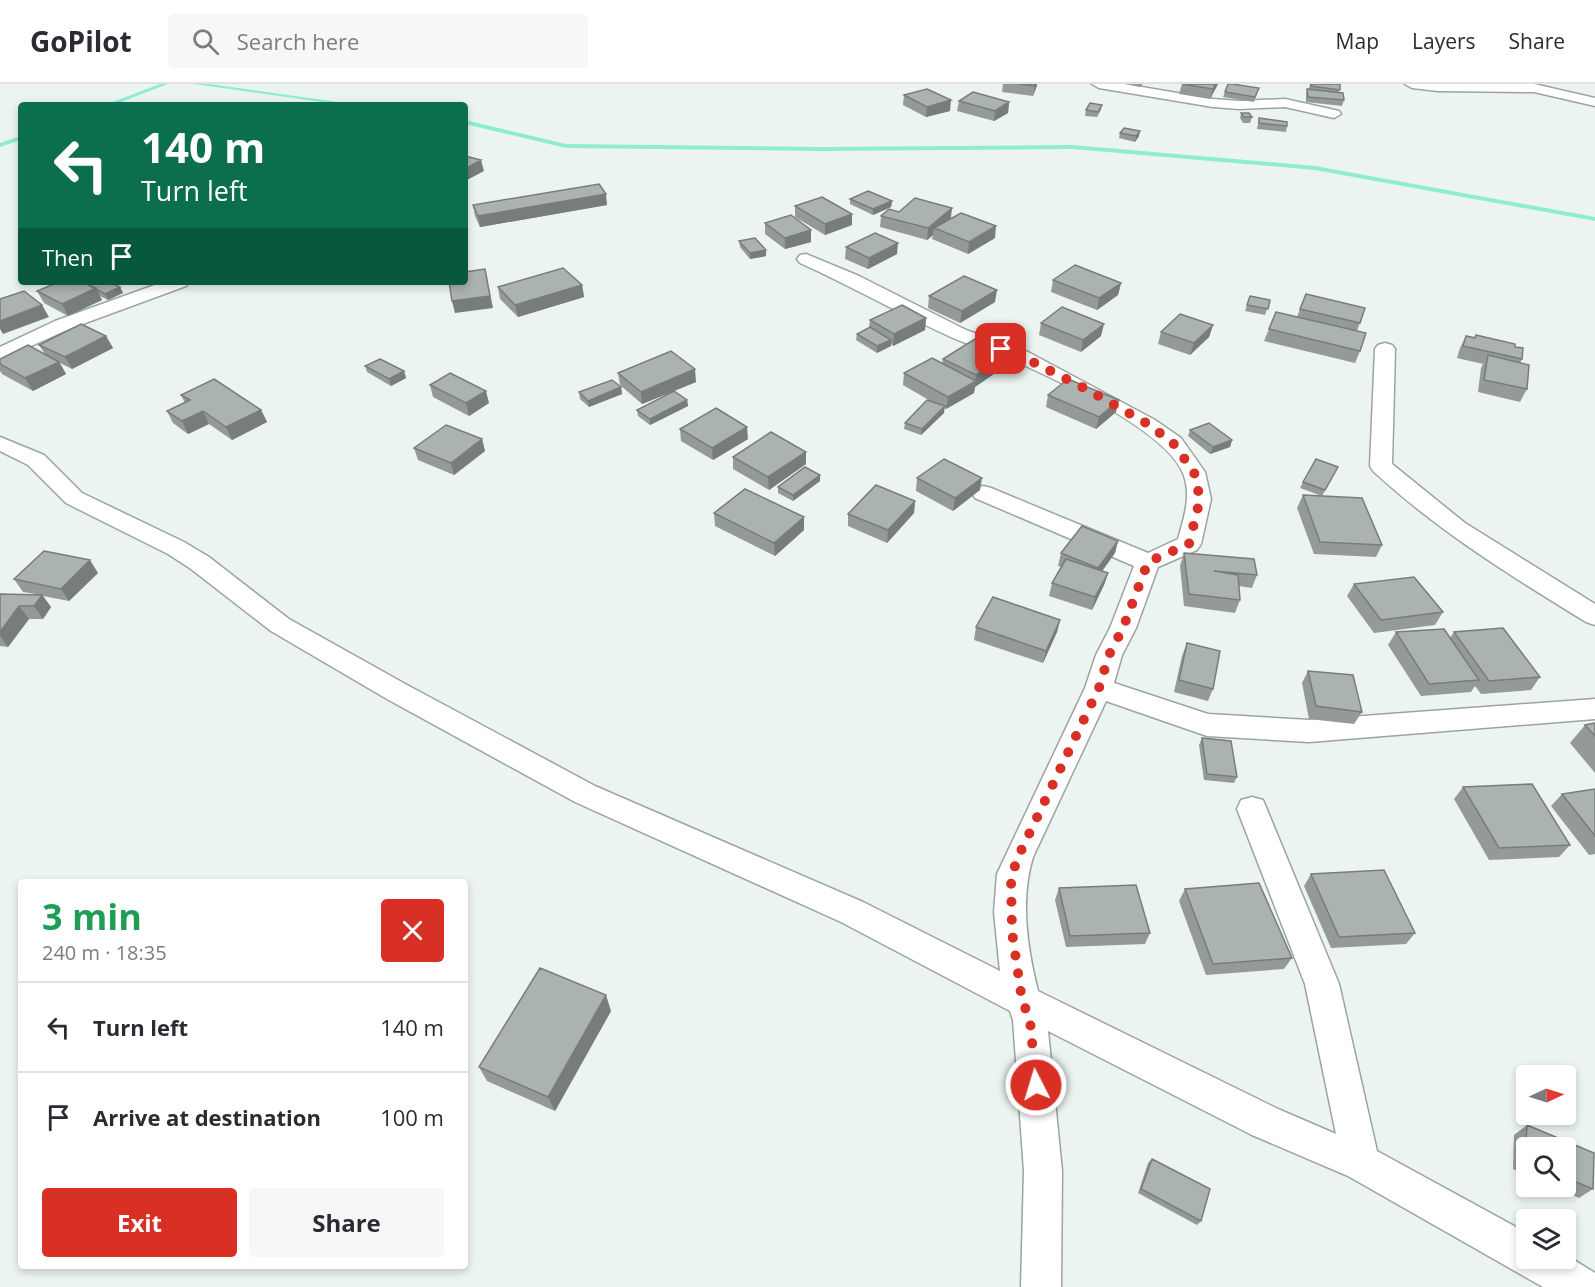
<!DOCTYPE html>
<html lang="en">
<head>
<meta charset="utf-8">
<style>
  :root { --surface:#fff; --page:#f7f7f7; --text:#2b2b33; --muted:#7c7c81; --line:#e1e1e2; --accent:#d93025 }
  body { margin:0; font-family:"Open Sans",sans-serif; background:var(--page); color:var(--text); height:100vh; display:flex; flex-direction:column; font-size:22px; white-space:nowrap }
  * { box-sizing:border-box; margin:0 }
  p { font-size:20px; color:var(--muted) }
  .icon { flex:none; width:33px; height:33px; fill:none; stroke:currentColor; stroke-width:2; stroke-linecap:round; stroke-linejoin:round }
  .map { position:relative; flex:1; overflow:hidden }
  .drawer { position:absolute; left:18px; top:795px; width:450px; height:390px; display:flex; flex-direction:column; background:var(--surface); border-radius:6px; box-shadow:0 3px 9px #0003 }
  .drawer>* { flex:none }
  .guide { position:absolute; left:18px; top:18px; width:450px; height:183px; border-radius:6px; box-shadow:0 3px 9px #0003; background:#0b6e4f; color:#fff; overflow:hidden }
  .needle { width:39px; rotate:86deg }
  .tools { position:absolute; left:1516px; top:981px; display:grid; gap:12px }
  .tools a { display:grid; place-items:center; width:60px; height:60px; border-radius:6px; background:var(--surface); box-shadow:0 3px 9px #0003; font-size:30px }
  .pin { position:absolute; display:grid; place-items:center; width:51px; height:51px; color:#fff; margin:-26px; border-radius:12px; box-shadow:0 3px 9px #0006 }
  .me { position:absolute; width:66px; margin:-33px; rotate:355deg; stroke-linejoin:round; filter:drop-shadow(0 0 4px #0008) }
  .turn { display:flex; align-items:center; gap:21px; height:126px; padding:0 24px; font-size:27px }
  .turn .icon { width:78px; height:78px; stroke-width:2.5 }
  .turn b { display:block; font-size:42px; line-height:51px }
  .then { display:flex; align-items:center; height:57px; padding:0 24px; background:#0003; gap:12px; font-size:22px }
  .round { display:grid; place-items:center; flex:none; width:63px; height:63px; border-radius:6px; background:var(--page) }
  .summary { display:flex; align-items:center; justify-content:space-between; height:102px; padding:0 24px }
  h1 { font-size:36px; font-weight:700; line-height:45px; color:#1e9e55 }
  .primary-button { display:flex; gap:12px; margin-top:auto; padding:12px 24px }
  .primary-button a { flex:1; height:69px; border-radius:6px; background:var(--accent); color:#fff; font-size:24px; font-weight:700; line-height:69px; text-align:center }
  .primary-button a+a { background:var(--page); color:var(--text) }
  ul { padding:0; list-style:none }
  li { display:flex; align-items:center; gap:18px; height:90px; padding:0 24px; border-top:2px solid var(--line) }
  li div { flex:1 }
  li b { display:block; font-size:22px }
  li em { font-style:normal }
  header { display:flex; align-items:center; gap:36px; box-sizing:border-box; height:84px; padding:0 30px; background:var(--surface); border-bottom:2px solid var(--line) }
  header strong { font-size:28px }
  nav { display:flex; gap:33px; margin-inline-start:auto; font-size:21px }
  .search { width:420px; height:54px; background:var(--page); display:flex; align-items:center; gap:15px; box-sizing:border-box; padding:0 21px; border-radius:6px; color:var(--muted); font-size:22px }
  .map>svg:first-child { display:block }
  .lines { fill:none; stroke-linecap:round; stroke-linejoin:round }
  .stream { fill:#8decd2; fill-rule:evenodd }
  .street-casing { stroke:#9ca4a1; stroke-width:3 }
  .street { fill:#fff; fill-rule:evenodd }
  .wall { fill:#939a97 }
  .shaded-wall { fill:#787d7b }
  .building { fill:#abb3b0; stroke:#787d7b; stroke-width:1.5 }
  .route { stroke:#d93025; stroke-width:10; stroke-dasharray:0 18 }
</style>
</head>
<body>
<header>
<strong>GoPilot</strong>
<div class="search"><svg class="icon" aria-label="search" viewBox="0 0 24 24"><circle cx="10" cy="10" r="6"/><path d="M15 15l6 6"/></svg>Search here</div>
<nav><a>Map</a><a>Layers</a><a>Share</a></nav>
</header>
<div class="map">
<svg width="1595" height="1203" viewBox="0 0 1595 1203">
  <rect width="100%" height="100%" fill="#ebf4f1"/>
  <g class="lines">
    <!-- stream -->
    <path class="stream" d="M160 0H168L113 21H105Z
      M194 0H209L359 21H344Z
      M465 36 566 60 822 63 1072 61 1315 82 1595 133V137L1315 86 1072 65 822 67 566 64 465 40Z
      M21 52V56L0 63V59Z"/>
    <!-- street casing -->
    <g class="street-casing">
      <path id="street" d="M1092 0H1124L1213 15 1239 17 1285 15 1339 27 1341 30 1334 34 1285 23 1239 25 1213 23 1099 4Z
        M1405 0H1534L1595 14V22L1534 8 1438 7 1412 4Z
        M806 170 859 192 966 246 1028 268 1155 336 1181 354 1205 388 1211 415 1201 460 1197 466 1158 483 1136 544 1122 571 1114 599 1208 630 1309 636 1595 615V635L1309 658 1207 652 1106 617 1033 773C1020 816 1027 863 1038 907L1278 1025 1336 1050 1305 900 1237 725 1241 716 1252 713 1263 716 1339 900 1377 1067 1527 1149V1174H1566V1171L1595 1189V1203H1543L1348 1092 1252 1051 1048 947 1062 1087 1061 1203H1021L1024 1087 1013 936 1010 927 841 838 575 718 387 615 271 547 191 485 168 470 66 419 28 381 0 367V353L44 371 82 409 184 458 209 473 289 535 407 601 595 702 863 818 1000 887 994 828 997 790 1085 604 1096 571 1110 544 1134 482 975 414 972 409 975 404 983 402 991 404 1148 469 1178 455C1184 433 1192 412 1183 389 1166 347 1057 296 1015 277 994 267 972 263 951 253 900 230 851 202 800 179L797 175 800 171Z
        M163 198H189L186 202 69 245 0 276V263L55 237Z
        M1385 259 1392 261 1395 265 1392 380 1465 439 1595 520V541L1586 538C1511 492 1438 447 1373 387L1370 382 1375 265 1378 261Z"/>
    </g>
    <!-- street -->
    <use href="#street" class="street"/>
  </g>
  <!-- wall -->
  <path class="wall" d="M1003 0H1037L1033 12 1002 8Z
    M1131 0H1143L1140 3 1131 1Z
    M1182 0H1218L1210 15 1179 10Z
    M1310 0H1340L1339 8 1344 16 1342 22 1306 18V10L1307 5H1309Z
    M1259 4 1254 18 1223 13 1225 8Z
    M904 11 950 27 926 33 903 21Z
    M959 17 1009 18 1008 29 994 37 957 27Z
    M1102 21 1101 26 1097 33 1085 32 1086 26Z
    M1241 29 1252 33 1250 39H1243L1240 34Z
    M1259 34 1287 42 1286 48 1257 45Z
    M1120 49 1139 52 1135 58 1119 54Z
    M850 115 892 117 891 123 873 131 850 120Z
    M473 121H607L480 143 475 132Z
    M795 122 852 130V141L825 151 795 133Z
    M952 124 951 135 995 154 968 170 932 155 933 151 927 156 880 143 881 132 899 128Z
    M765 139 811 146V158L785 165 765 150Z
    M739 157 766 172 750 175 740 163Z
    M846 163 897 170 868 185 845 175Z
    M1053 196 1121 199 1118 211 1097 226 1051 208Z
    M582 201 584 213 518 233 500 215 498 203Z
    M120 203 123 209 108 216 100 212 102 216 68 232 44 219 37 207Z
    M929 212 995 218 960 239 928 224Z
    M1250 212 1270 216 1265 231 1245 227Z
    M1365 224 1357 247 1360 267 1355 279 1264 257 1269 245 1297 233 1300 225Z
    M926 234 925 246 893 262 891 260V262L877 269 856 256 857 250 869 244 870 236Z
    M1041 239 1101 252 1081 268 1039 251Z
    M1213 241 1209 253 1190 271 1158 260 1161 248Z
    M1476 251 1515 263 1522 275 1520 279 1527 305 1520 318 1478 308 1481 284 1483 280 1457 274 1460 264 1466 252 1474 253Z
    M106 252 113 264 72 285 60 279 66 290 33 307 2 290 0 287V275L45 270 39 261Z
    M943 275 1008 280 975 303 974 309 946 325 944 324V329L921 351 904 345 905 339 934 319 903 301 904 289 942 279Z
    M365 282 404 287 406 294 391 302 367 288Z
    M618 289 696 298 642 320 620 301Z
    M430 301 489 319 469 332 433 313Z
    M621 303 622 310 589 323 580 315 579 308Z
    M181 311 261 326 267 338 232 356 209 340 188 350 173 339 167 327 185 319Z
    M1048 311 1116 328 1096 345 1046 323Z
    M687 316 688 322 650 341 638 332 637 326Z
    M680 345 748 355 713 376 681 357Z
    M1190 346 1232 356 1230 363 1210 370 1188 352Z
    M482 355 485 367 454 391 418 376 414 364Z
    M806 368V380L769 406 733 385V373Z
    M1335 389 1322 412 1300 404 1303 398Z
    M820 391V397L793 417 778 409V403Z
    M917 394 980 406 953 427 916 407Z
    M1303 411 1382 461 1376 473 1314 470 1297 424Z
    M915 417 914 429 887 459 848 442V430Z
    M714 429 804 433V446L775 472 715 442Z
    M1118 457 1115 469 1102 487 1108 489 1104 501 1092 526 1049 512 1052 499 1061 483 1058 482 1061 469Z
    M1184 469 1257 491 1252 504 1239 502 1240 516 1235 529 1184 522 1180 482Z
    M98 489 69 517 43 512 51 523 43 535H29L8 563 0 562V510H36L23 508 14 495Z
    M1354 500 1443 528 1435 541 1374 549 1347 512Z
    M1060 536 1057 548 1043 579 974 556 976 543Z
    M1396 548 1450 554 1454 548 1540 593 1531 606 1481 610 1475 602 1471 608 1421 612 1388 561Z
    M1187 559 1213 605 1208 617 1174 608 1182 572Z
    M1308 587 1362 628 1354 640 1309 635 1302 599Z
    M1595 639V689L1570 659 1585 641Z
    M1202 654 1237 693 1234 699 1204 696 1199 661Z
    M1463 703 1570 761 1559 773 1489 776 1454 715Z
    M1595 705V770L1589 771 1551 722 1562 710Z
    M1311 790 1415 849 1406 860 1331 864 1304 802Z
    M1059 804 1150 849 1145 860 1066 863 1055 816Z
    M1185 805 1292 874 1284 885 1206 891 1179 817Z
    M611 927 555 1027 487 997 479 983Z
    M1527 1041 1594 1069 1593 1105 1579 1114 1553 1102H1566V1064H1527V1091L1513 1085 1514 1051Z
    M1152 1075 1201 1137 1197 1141 1138 1109 1148 1079Z"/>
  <!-- shaded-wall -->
  <path class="shaded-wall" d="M1035 0H1037V2L1033 12Z
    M1215 0H1218L1210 15 1213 5Z
    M951 16 950 27 926 33 927 23Z
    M1009 18 1008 29 994 37 995 27Z
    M1140 47 1139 52 1135 58 1136 52Z
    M481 76 484 87 467 96 465 85Z
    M606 110 607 121 480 143 478 132Z
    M892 117 891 123 873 131V125Z
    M952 124 950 135 934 144 933 151 927 156 928 144Z
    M852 130V141L825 151V140Z
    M996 142 995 154 968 170 969 158Z
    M811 146V158L785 165V154Z
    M898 159 897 170 868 185 869 174Z
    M766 166V172L750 175V169Z
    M485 185 493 224 455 229 452 217Z
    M1121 199 1118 211 1097 226 1099 214Z
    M582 201 584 213 518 233 515 221Z
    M120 203 123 209 108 216 105 210Z
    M96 204 102 216 68 232 62 220Z
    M997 206 995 218 960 239 962 227Z
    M42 221 49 233 3 250 0 245V237Z
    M926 234 925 246 893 262 894 250Z
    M1104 240 1101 252 1081 268 1083 256Z
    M1213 241 1209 253 1190 271 1194 259Z
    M106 252 113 264 72 285 65 273Z
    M891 256V262L877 269V262Z
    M1010 268 1008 280 975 303 974 309 946 325 948 313 975 297 976 291Z
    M59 278 66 290 33 307 25 294Z
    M695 285 696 298 642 320 641 308Z
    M404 287 406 294 391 302 389 295Z
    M621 303 622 310 589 323 588 317Z
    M486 307 489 319 469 332 466 319Z
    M687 316 688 322 650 341V335Z
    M1119 316 1116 328 1096 345 1099 333Z
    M945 322 944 329 921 351 922 345Z
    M261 326 267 338 232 356 226 343Z
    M203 327 209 340 188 350 182 337Z
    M747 343 748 355 713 376 712 364Z
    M482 355 485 367 454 391 451 379Z
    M1232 356 1230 363 1210 370 1213 363Z
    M806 368V380L769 406 768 393Z
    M820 391V397L793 417V411Z
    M982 394 980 406 953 427 955 414Z
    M915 417 914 429 887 459 888 446Z
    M804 433V446L775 472 774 459Z
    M1118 457 1115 469 1095 497 1098 484Z
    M90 476 98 489 69 517 61 505Z
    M1108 489 1104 501 1092 526 1095 513Z
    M42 511 51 523 43 535 34 522Z
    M19 522 29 535 8 563 0 552V548Z
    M1060 536 1057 548 1043 579 1046 567Z
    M606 911 611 927 555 1027 548 1013Z"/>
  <!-- building -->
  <path class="building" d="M1018 0H1035L1034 2Z
    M1182 0H1215L1213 5Z
    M1228 0H1232L1259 4 1255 13 1225 8Z
    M1311 0H1340V6L1311 2Z
    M927 5 951 16 927 23 904 11Z
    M1307 5 1343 9 1344 16 1308 13Z
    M973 8 1009 18 995 27 959 17Z
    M1090 19 1102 21 1098 28 1086 26Z
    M1241 29H1249L1252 33H1244Z
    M1259 34 1287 38V42L1259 39Z
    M1124 44 1140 47 1136 52 1120 49Z
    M465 72 481 76 465 85Z
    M599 100 606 110 478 132 473 121Z
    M868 107 892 117 873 125 850 115Z
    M822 113 852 130 825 140 795 122Z
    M915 114 952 124 928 144 881 132 889 125 899 128Z
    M961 129 996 142 969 158 934 144Z
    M791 131 811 146 785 154 765 139Z
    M875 149 898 159 869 174 846 163Z
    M755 154 766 166 750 169 739 157Z
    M1075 181 1121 199 1099 214 1053 196Z
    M563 184 582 201 515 221 498 203Z
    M485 185 490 212 452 217 449 198H465V188Z
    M964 192 997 206 962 227 929 212Z
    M59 198H83L96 204 62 220 37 207Z
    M83 198H109L120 203 105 210Z
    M24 207 42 221 0 237V215Z
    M1306 210 1365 224 1360 239 1300 225Z
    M1250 212 1270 216 1268 225 1247 221Z
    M902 221 926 234 894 250 870 236Z
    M1062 223 1104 240 1083 256 1041 239Z
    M1276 228 1366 249 1360 267 1269 245Z
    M1180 230 1213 241 1194 259 1161 248Z
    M81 240 106 252 65 273 39 261Z
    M870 243 891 256 877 262 857 250Z
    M1476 251 1515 260V263L1523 264 1522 275 1463 262 1466 252 1475 254Z
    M978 253 1010 268 976 291 943 275Z
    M28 261 59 278 25 294 0 280V275Z
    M671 267 695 285 641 308 618 289Z
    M1488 271 1529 281 1527 305 1484 296Z
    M932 274 976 297 948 313 904 289Z
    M380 275 404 287 389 295 365 282Z
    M450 289 486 307 466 319 430 301Z
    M214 295 261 326 226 343 203 327 182 337 167 327 190 316 181 311Z
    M1068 295 1119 316 1099 333 1048 311Z
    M612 296 621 303 588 317 579 308Z
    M674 307 687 316 650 335 637 326Z
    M927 316 945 322 922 345 905 339Z
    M716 324 747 343 712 364 680 345Z
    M1209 339 1232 356 1213 363 1190 346Z
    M446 341 482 355 451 379 414 364Z
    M771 348 806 368 768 393 733 373Z
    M944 375 982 394 955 414 917 394Z
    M1316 375 1338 383 1325 406 1303 398Z
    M805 383 820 391 793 411 778 403Z
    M876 401 915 417 888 446 848 430Z
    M745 405 804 433 774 459 714 429Z
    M1303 411 1362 414 1382 461 1320 458Z
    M1082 442 1118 457 1098 484 1061 469Z
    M44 467 90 476 61 505 14 495Z
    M1184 469 1254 475 1257 491 1214 487 1238 491 1240 516 1189 510Z
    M1066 475 1108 489 1095 513 1052 499Z
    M1414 493 1443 528 1381 536 1354 500Z
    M0 510 42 511 34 522H19L0 548Z
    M993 513 1060 536 1046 567 976 543Z
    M1503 544 1540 593 1489 597 1454 548Z
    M1444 545 1479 596 1429 600 1396 548Z
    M1187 559 1220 567 1213 605 1179 596Z
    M1308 587 1353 591 1362 628 1316 622Z
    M1595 639V652L1585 641Z
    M1202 654 1231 657 1237 693 1207 690Z
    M1532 700 1570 761 1499 764 1463 703Z
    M1595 705V752L1562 710Z
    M1384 786 1415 849 1339 853 1311 790Z
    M1259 799 1292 874 1213 880 1185 805Z
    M1136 801 1150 849 1070 852 1059 804Z
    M540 884 606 911 548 1013 479 983Z
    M1527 1041 1594 1069 1593 1105 1566 1094V1064H1527V1077L1525 1076Z
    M1152 1075 1210 1105 1201 1137 1141 1105Z"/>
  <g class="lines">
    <!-- route -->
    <path class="route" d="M1001 265 1021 272 1088 306 1148 340 1173 359 1194 388 1200 415 1189 460 1148 478 1123 544 1109 571 1099 604 1018 773 1011 794 1012 848 1022 916 1030 936 1036 1001"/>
  </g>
</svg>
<div class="tools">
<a><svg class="needle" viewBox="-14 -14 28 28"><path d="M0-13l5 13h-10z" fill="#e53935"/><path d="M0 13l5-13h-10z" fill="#7c7c81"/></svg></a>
<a><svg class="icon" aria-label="search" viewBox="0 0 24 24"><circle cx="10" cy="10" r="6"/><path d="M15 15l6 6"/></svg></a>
<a><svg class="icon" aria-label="layers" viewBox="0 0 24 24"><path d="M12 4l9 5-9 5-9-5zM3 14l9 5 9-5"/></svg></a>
</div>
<div class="pin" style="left:1001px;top:265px;background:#d93025"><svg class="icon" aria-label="arrive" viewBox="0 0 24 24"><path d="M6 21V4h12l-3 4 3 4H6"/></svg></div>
<svg class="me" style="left:1036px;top:1001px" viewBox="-20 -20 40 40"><circle r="17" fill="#d93025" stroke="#fff" stroke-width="3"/><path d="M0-11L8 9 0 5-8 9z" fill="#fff"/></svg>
<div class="guide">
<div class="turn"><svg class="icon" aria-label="left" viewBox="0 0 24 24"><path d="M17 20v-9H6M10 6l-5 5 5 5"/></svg><div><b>140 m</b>Turn left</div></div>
<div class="then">Then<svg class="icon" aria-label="arrive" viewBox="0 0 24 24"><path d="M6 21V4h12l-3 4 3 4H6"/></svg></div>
</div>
<section class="drawer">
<div class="summary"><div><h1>3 min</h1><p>240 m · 18:35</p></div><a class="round" style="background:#d93025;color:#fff"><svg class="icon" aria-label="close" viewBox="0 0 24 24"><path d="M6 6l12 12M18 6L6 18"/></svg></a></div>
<ul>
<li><svg class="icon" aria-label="left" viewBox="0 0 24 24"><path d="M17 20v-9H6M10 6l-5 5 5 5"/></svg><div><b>Turn left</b></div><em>140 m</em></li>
<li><svg class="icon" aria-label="arrive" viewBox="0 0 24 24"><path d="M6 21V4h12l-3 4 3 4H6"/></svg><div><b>Arrive at destination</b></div><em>100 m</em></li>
</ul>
<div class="primary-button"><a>Exit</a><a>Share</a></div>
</section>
</div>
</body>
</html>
